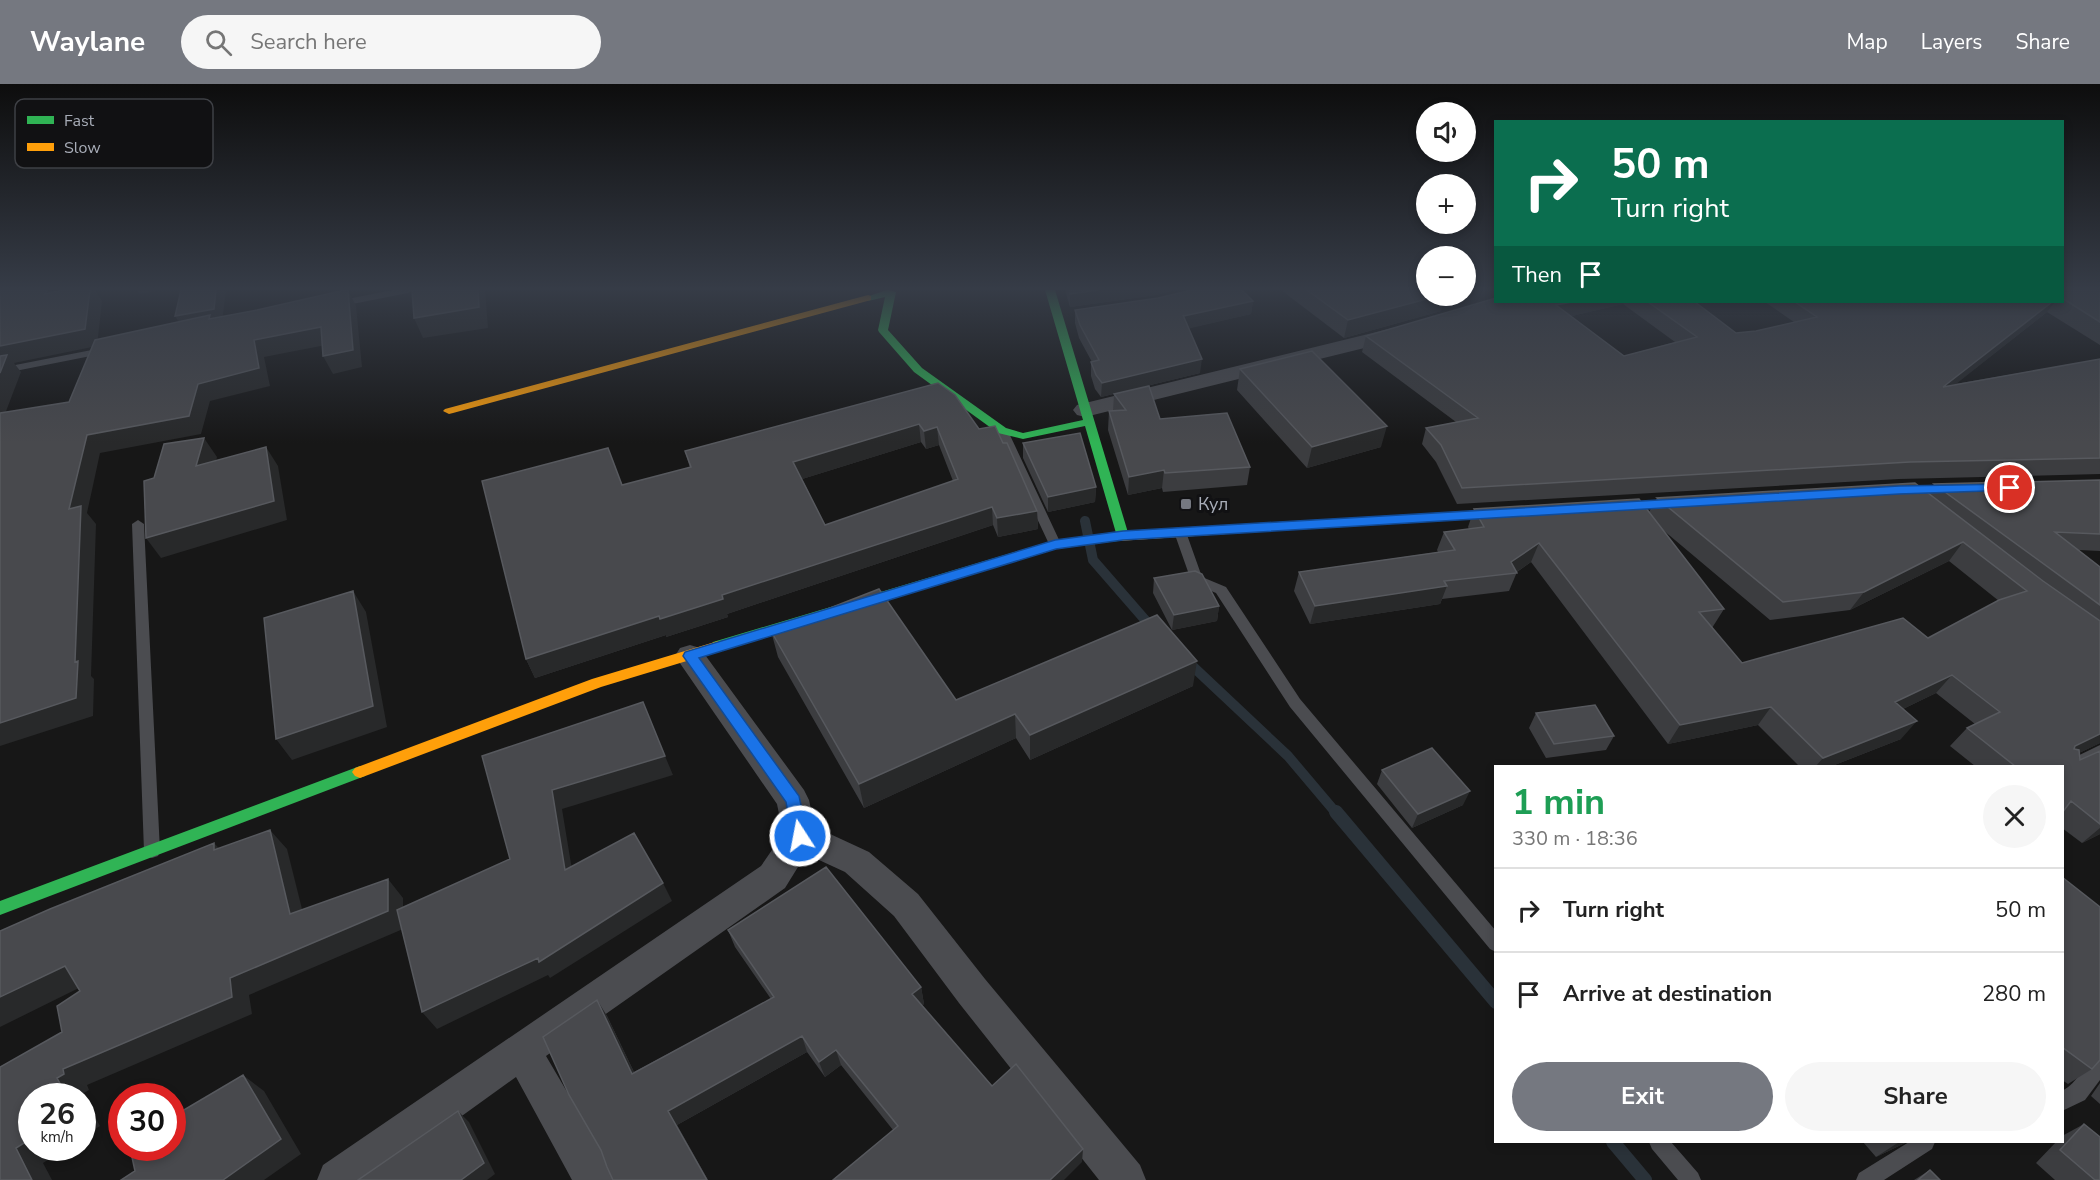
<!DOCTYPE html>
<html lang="en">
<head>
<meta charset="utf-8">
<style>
  :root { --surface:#fff; --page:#f6f6f6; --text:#222; --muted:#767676; --line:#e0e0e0; --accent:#757880 }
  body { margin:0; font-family:"Nunito Sans",sans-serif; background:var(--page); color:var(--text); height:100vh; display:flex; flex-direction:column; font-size:22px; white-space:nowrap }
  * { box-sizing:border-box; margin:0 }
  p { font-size:20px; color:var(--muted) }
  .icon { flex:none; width:33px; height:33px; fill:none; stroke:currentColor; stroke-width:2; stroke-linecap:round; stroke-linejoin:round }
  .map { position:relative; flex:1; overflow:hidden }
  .details { position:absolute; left:1494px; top:681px; width:570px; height:378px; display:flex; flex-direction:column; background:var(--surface); border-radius:0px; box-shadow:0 3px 9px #0003 }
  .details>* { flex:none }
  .hud { position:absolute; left:1494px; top:36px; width:570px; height:183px; border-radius:0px; box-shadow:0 3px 9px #0003; background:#0b6e4f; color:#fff; overflow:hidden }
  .tools { position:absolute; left:1416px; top:18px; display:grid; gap:12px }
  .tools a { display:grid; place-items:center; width:60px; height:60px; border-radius:50%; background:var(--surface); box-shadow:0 3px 9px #0003; font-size:30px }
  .speed { position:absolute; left:18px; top:999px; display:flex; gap:12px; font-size:30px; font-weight:700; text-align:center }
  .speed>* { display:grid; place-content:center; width:78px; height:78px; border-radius:50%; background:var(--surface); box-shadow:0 3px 9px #0003; line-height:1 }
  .speed small { font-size:15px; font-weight:400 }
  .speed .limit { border:9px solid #d22; background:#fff; color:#111 }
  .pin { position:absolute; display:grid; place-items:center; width:51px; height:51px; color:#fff; margin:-26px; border:3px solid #fff; border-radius:50%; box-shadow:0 2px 6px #0007 }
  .me { position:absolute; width:66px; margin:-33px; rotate:349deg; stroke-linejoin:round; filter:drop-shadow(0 0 4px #0008) }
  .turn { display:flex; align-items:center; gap:21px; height:126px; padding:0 18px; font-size:27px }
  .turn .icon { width:78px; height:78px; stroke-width:2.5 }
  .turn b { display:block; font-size:42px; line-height:51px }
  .then { display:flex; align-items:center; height:57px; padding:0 18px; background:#0003; gap:12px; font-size:22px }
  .round { display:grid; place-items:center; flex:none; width:63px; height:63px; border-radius:32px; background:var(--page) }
  .head { display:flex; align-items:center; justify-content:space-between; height:102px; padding:0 18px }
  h1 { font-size:36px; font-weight:700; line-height:45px; color:#1e9e55 }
  .primary-button { display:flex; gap:12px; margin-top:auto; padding:12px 18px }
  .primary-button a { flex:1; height:69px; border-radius:36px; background:var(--accent); color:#fff; font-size:24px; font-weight:700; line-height:69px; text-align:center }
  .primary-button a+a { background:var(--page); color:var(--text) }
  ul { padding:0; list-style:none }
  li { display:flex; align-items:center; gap:18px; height:84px; padding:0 18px; border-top:2px solid var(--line) }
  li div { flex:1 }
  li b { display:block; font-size:22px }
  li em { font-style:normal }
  header { display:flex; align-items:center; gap:36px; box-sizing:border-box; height:84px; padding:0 30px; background:var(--accent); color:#fff }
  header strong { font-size:28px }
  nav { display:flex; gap:33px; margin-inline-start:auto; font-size:21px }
  .search { width:420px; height:54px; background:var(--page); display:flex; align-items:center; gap:15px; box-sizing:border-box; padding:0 21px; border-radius:33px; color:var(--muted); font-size:22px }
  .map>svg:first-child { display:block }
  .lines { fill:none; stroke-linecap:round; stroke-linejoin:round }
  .stream-far1 { stroke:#2a3239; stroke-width:10 }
  .stream { stroke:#2a3239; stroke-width:14 }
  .lane { fill:#4b4c50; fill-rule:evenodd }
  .street { fill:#4b4c50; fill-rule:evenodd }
  .fast { fill:#30b455; fill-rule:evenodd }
  .slow { fill:#ff9f0a; fill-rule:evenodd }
  .wall { fill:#3c3d40; fill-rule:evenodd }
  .shaded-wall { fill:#28292a }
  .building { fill:#48494d; stroke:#57595e; stroke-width:1.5; fill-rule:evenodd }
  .route { fill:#1a73e8; stroke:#114b97; stroke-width:1.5 }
  .poi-dot { fill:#757880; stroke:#111113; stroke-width:2 }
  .labels { text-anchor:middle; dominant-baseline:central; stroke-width:6; stroke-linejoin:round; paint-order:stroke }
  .poi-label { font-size:18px; fill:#a8adb8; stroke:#111113; text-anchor:start }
  .key { fill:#111113; stroke:#3e4045; stroke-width:1.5 }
  .key-label { font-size:16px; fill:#a8adb8 }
</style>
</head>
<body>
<header>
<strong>Waylane</strong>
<div class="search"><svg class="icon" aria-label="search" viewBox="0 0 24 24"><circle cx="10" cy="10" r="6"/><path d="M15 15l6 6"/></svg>Search here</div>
<nav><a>Map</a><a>Layers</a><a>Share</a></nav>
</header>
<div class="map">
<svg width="2100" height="1096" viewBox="0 0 2100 1096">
  <rect width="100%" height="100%" fill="#171717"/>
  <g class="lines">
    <!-- stream-far1 -->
    <path class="stream-far1" d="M1085 437 1093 476 1153 545
      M1186 576 1288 672 1337 730"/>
    <!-- stream -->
    <path class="stream" d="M1336 728 1496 918
      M1613 1058 1645 1096"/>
    <!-- lane -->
    <path class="lane" d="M393 206H413L408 209 337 223 332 220 337 217Z
      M107 263 112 266 111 268 0 290V284Z
      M1002 344 1008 347 1061 460 1059 463 1055 464 1049 460 996 347Z
      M138 436 144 440 160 767 158 772 152 774 146 772 144 767 132 440Z
      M1180 444 1186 448 1202 493 1226 503 1300 615 1496 847V868L1490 865 1290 623 1216 509 1192 499 1174 448Z
      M2100 661V674L2062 693V682H2057Z
      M2100 972V996L2085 1016 2062 1027V1007C2078 999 2084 979 2100 972Z
      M1649 1058H1671L1698 1089 1701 1096H1678L1652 1065Z
      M1909 1058H1935L1932 1065 1884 1096H1856L1859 1089Z"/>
    <!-- street -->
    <path class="street" d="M1401 242 1409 243 1412 248 1409 253 1085 333 1077 331 1073 326 1077 321Z
      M690 561 700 564 804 706 809 716 815 743 869 768 918 810 985 895 1140 1081 1146 1096H1099L959 919 894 832 845 788 806 770 785 804 546 972 610 1081 616 1096H572L516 993 373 1096H317L323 1081 761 782 783 750 777 720 675 572 680 564Z"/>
    <!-- fast -->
    <path class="fast" d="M887 206 896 208 888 246 922 284 1006 344 1023 349 1083 336 1045 206H1055L1129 452 1127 455 1118 457 1056 464 718 567 713 566 711 562 713 558 1055 456 1116 449 1085 342 1023 355 998 349 914 288 879 248 878 246 885 213 868 217 863 214Z
      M1697 414 1701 415 1703 418 1701 421 1598 428 1592 424 1598 420Z
      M360 682 365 684 368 688 365 692 0 831V817Z"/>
    <!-- slow -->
    <path class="slow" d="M868 211 871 212V216L453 329 449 330 443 327 445 325Z
      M1517 424 1521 425 1523 428 1521 431 1118 457 1112 453 1118 449Z
      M718 557 723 558 725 562 723 566 601 603 360 694 355 692 352 688 355 684 592 595Z"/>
  </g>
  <!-- wall -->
  <path class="wall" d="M1065 206H1175L1156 211 1070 223Z
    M1281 206H1426L1441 227 1344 254Z
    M2062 206H2100V261L2047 228 1955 300 2100 275V390L1899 395 1457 420 1436 378 1422 360 1426 344 1456 338 1362 268 1366 252 1496 218H1695L1736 249 1756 247 1794 238 1765 218H2062ZM1623 220 1675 258 1624 272 1571 232Z
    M1253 217 1251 230 1189 244 1200 289 1101 313 1095 305 1091 292V278H1092L1079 254 1075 239V226Z
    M1240 285 1381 363 1307 384 1237 306Z
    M938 299 979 345 1003 359 1037 427 1038 445 998 453 993 441 727 530 728 533 666 553V551L535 594 526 575 622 401 690 384 685 367ZM921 358 926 365 939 361 953 397 825 441 802 395Z
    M1114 310 1250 383 1247 401 1163 408 1162 404 1128 411 1108 346 1109 327H1113Z
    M1023 359 1096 403 1095 418 1048 428 1023 374Z
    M2100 396V467L2079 466 2100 483V659L2079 669 2080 676 2100 667V750L2082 759 2062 744V682H1975L1950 662 1967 644 1975 640 1936 609 1903 625 1901 655 1832 682H1799L1758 641 1668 660 1531 478 1517 488 1509 507 1442 515 1440 520 1310 540 1294 507 1299 488 1438 468 1437 466 1444 448 1469 445 1468 443 1474 425 1649 428 1657 414 1928 409 1934 400ZM1663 446 1770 536 1850 526 1949 477 1999 517 1928 554 1742 579 1712 544 1724 525Z
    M1154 494 1219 522 1217 537 1172 546 1153 509Z
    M771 547 956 616 1193 602 1030 676 1016 654 864 724 778 573Z
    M1536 629 1614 652 1606 666 1546 674 1529 644Z
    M1382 686 1463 721 1412 744 1377 700Z
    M2062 793 2092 985 2068 1000 2062 996Z
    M728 846 921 903 924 920 921 922 992 1002 1082 1078 893 1046 841 981 825 993 807 968 677 1041 708 1096H613L601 1066 597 916 607 932 634 988 771 915 735 863Z
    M2100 999V1020L2091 1012Z
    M2084 1040 2100 1096H2055L2036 1079 2056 1058H2062V1052Z
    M1863 1058H1907L1876 1073Z
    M1930 1086 1940 1096H1914Z"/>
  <!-- shaded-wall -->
  <path class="shaded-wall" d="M46 206H58L57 209 45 210Z
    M90 206H95L102 217 97 262 14 279 21 288 0 343V262Z
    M137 206H160L139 210Z
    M216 206H226L222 238 183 245 175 232Z
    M348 206 356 222 362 283 333 290 323 272Z
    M478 206H485L488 244 423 254 414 234Z
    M1098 206H1175L1156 211 1070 223V210Z
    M1438 212H1445L1441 227 1344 254 1348 236Z
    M1253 217 1251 230 1183 246 1184 232Z
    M1572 218H1624L1623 220 1551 237 1556 221Z
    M2052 218H2055L2047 228 1932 319 1943 303Z
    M321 243 331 260 264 273 270 302 210 317 201 350 100 369 87 429 96 440 91 592 94 595 93 632 0 662V639L69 425 87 351 198 300 254 256Z
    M1202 275 1200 289 1101 313 1102 299Z
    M919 340 921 358 796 397 793 378Z
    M1387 342 1381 363 1307 384 1312 363Z
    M937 343 939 361 926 365 924 347Z
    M204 354 217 373 210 402 196 382Z
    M266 363 278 382 287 436 161 474 146 454Z
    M1164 386 1162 404 1128 411 1129 393Z
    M1096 403 1095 418 1048 428V413Z
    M992 423 993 441 727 530 728 533 666 553V551L535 594 526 575Z
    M1037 427 1038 445 998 453 997 434Z
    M1963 458 1949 477 1850 526 1864 508Z
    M1539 459 1531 478 1515 489 1511 478Z
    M1447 502 1440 520 1310 540 1315 522Z
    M353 507 366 528 387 643 292 676 276 655Z
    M1219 522 1217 537 1172 546 1174 531Z
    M1197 577 1193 602 1030 676V651Z
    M1952 591 1936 609 1880 636 1895 618Z
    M1771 623 1758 641 1668 660 1680 641Z
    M1015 630 1016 654 864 724 859 700Z
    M1917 637 1901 655 1832 682H1816L1823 674Z
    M2100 650V659L2056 680 2075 662Z
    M665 672 673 691 562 725 575 804 565 786 552 706Z
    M1470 707 1463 721 1412 744 1418 730Z
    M2100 744V750L2082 759Z
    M270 746 287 765 308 849 290 830Z
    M214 759 232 778 214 766Z
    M388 795 403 814V845L249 911 252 930 87 1001 89 1006 82 1010 100 1042 82 1053V1012H67L57 994 63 985 230 894Z
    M663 799 672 817 550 894 548 891 437 945 422 928Z
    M65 882 89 899 0 943V913Z
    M921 903 924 920 915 927 912 910Z
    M597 916 607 932 642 1005 632 990Z
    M802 952 807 968 677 1041 708 1096H707L668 1027Z
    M836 966 841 981 825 993 819 978Z
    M243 991 264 1007 301 1070 264 1096H223Z
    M458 1027 469 1038 495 1090 487 1096H461Z
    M32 1054V1064H67L43 1079 52 1096H32L16 1064Z
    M1900 1058H1907L1876 1073 1896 1060Z
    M1083 1065 1082 1078 1064 1096H1050Z"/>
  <!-- building -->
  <path class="building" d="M0 206H47L45 210 63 206H90L85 245 0 262Z
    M181 206H216L214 225 175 232Z
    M345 206H348L353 266 323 272 321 243 254 256 259 284 198 300 189 332 87 351 69 425 81 422 75 578 78 577 76 614 0 639V329L69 318 95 256 210 231 209 235 257 226Z
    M412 206H478L479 223 414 234Z
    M1069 206H1098L1070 210Z
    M1192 206H1242L1253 217 1184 232 1183 231 1202 275 1102 299 1096 291 1091 278 1099 276 1080 241 1075 226 1158 214Z
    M1307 206H1426V212H1438L1348 236Z
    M2062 206H2100V238L2062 214Z
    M1496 214V218H1572L1556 221 1624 272 1697 253 1648 218H1695L1736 249 1756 247 1817 233 1795 218H2052L1943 303 2100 275V374L1910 378 1462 404 1441 361 1426 344 1478 334 1366 252Z
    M1312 267 1387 342 1312 363 1240 285Z
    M7 271 0 289V272Z
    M938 299 955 311 979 345 995 342 1003 359H1007L1037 427 997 434 992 423 722 511 723 515 660 535 659 532 526 575 482 397 608 364 622 401 691 383 685 367ZM919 340 924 347 937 343 958 395 825 441 793 378Z
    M1149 302 1160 335 1227 329 1250 383 1165 389 1164 386 1129 393 1109 327 1126 326 1114 310Z
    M1080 349 1096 403 1048 413 1023 359Z
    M204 354 196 382 266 363 274 417 146 454 144 397 154 394 164 360Z
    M2100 396V450L2055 448 2100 483V521L1934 400Z
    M1915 399 2043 497 2100 537V650L2075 662 2074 665 2079 666 2080 676 2100 667V740L2071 717 2062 729V682H2015L1967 644 2000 628 1952 591 1895 618 1917 637 1823 674 1771 623 1680 641 1539 459 1511 478 1517 489 1444 497 1447 502 1315 522 1299 488 1455 466 1444 448 1484 443 1474 425 1639 415 1724 525 1699 528 1742 579 1903 534 1928 554 1999 516 2027 507 1963 458 1864 508 1783 518 1657 414Z
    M1195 487 1202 490 1219 522 1174 531 1154 494Z
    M879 505 956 616 1157 531 1197 577 1030 651 1015 630 859 700 771 547Z
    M353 507 373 622 276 655 264 534Z
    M643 618 665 672 552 706 565 786 634 749 663 799 539 878 538 874 422 928 397 826 510 775 482 672Z
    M1595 621 1614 652 1554 660 1536 629Z
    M1432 664 1470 707 1418 730 1382 686Z
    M270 746 290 830 388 795V827L230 894 232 913 63 985 64 990 57 994 67 1012H32V1054L16 1064 32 1096H0V983L62 948 57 922 80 907 65 882 0 913V847L50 825 214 759V766Z
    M826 783 921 903 912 910 992 1002 1016 980 1083 1065 1050 1096H833L898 1042 836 966 819 978 802 952 668 1027 707 1096H613L607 1083 601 1066 569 1011 543 953 597 916 632 990 774 913 728 846Z
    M2062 793 2100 823V976L2092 985 2062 963Z
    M243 991 281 1055 223 1096H121L135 1087 130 1064H172V1033Z
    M458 1027 484 1079 461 1096H358Z
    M2084 1040 2100 1053V1096H2095L2060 1066Z
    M1930 1086 1940 1096H1918Z"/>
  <!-- sky -->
  <linearGradient id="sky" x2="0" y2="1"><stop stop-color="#0d0d0d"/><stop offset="0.57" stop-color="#363c47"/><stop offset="1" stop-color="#363c47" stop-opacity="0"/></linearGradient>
  <rect width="2100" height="359" fill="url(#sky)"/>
  <!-- route -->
  <path class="route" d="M2010 400 2016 404 2015 406 1899 410 1123 456 1056 465 699 574 799 712 808 752 806 757 800 759 794 757 792 752 786 718 683 572 685 568 1055 456 1123 447 1899 402Z"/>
  <!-- markers -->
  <rect class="poi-dot" x="1180" y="414" width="12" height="12" rx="3"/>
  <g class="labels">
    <!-- poi labels -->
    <g class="poi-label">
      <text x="1198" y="420">Кул</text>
    </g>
  </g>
  <!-- legend -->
  <rect x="15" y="15" width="198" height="69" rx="9" class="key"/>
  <rect x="27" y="32" width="27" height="8" fill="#30b455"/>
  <rect x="27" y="59" width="27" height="8" fill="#ff9f0a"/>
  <g class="key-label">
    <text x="64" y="42">Fast</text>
    <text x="64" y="69">Slow</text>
  </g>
</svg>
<div class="tools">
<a><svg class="icon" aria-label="sound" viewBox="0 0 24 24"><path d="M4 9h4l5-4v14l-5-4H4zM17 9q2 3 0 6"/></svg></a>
<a>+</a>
<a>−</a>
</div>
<div class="speed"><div>26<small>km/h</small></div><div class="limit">30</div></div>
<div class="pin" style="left:2010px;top:404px;background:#d93025"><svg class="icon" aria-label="arrive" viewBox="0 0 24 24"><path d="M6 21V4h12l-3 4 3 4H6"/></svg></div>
<svg class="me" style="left:800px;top:752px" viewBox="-20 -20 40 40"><circle r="17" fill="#1a73e8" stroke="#fff" stroke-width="3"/><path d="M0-11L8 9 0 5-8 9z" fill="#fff"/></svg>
<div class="hud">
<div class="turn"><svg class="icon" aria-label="right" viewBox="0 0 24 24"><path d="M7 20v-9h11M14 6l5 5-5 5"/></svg><div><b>50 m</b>Turn right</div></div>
<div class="then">Then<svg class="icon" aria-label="arrive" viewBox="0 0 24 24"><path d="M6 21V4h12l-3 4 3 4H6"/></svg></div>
</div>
<section class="details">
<div class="head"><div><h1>1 min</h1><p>330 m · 18:36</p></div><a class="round"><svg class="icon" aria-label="close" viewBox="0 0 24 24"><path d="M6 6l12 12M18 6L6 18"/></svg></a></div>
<ul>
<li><svg class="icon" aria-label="right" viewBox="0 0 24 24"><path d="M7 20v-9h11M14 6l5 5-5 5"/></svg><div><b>Turn right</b></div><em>50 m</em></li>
<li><svg class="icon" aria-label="arrive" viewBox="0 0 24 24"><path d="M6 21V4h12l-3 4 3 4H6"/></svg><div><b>Arrive at destination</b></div><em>280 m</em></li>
</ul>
<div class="primary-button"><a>Exit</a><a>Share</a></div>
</section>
</div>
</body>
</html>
